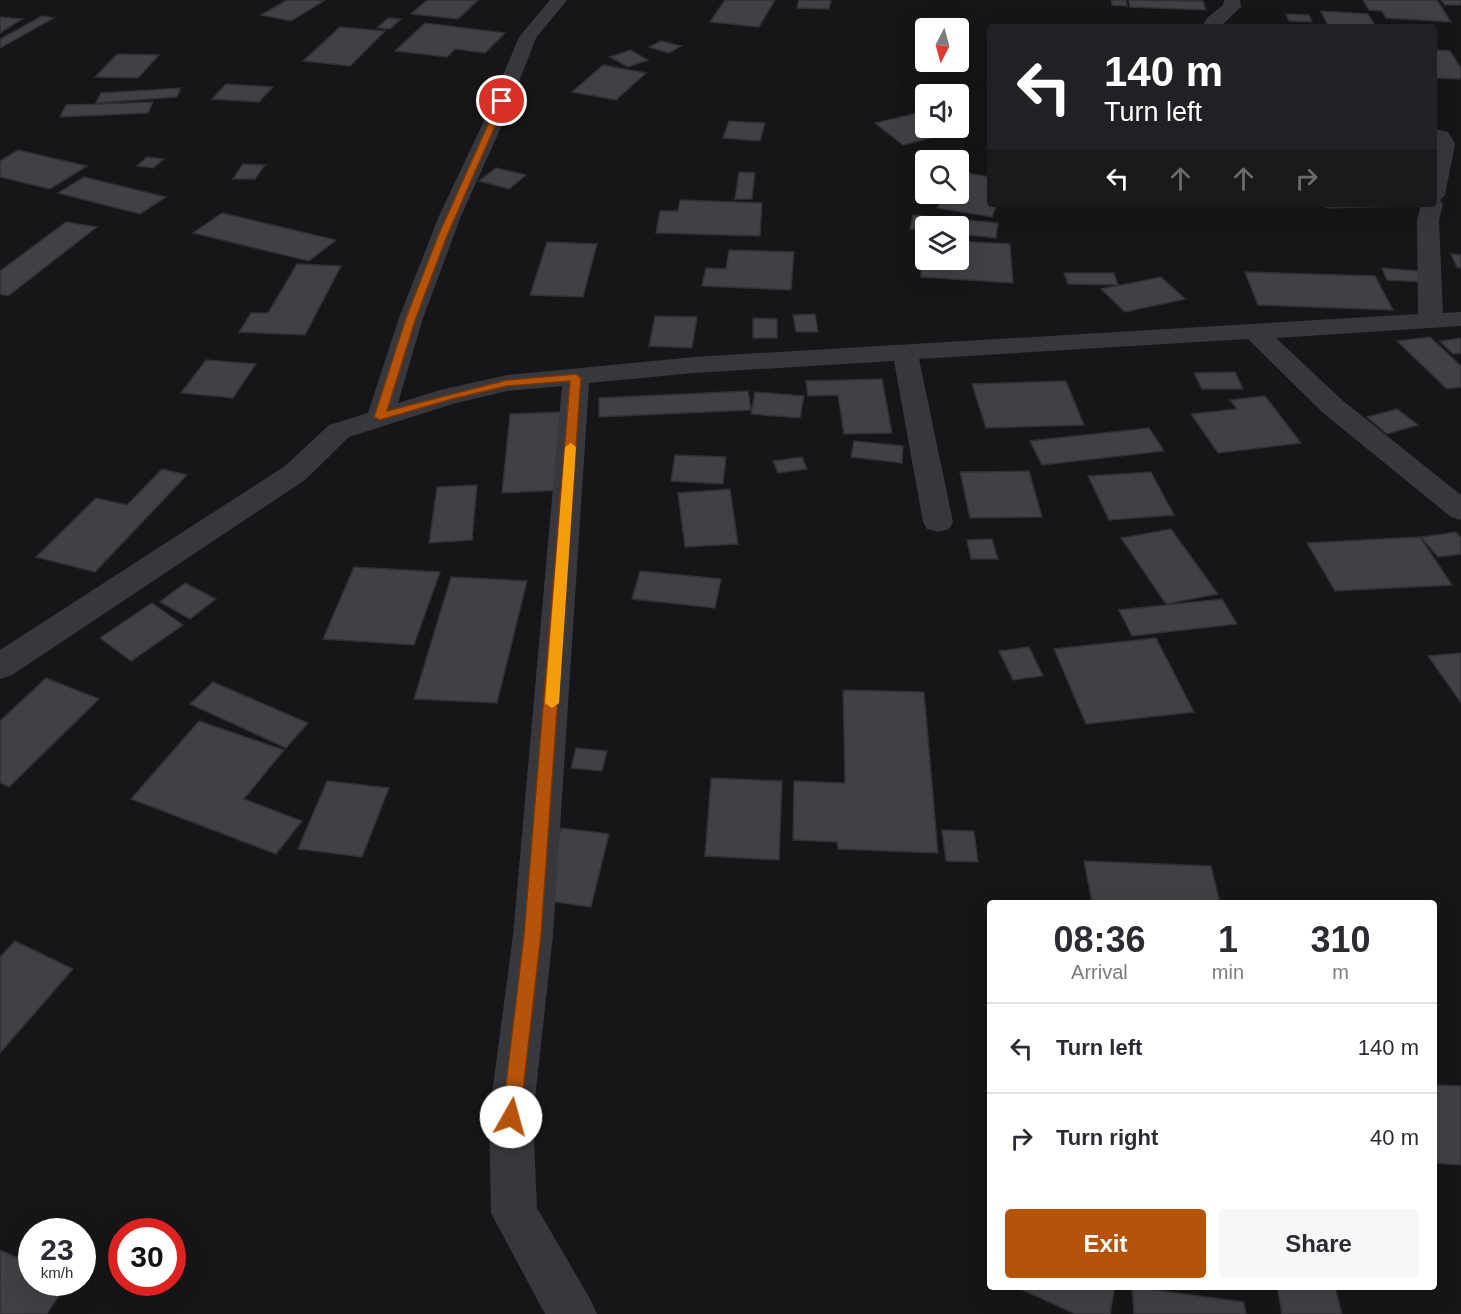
<!DOCTYPE html>
<html lang="en">
<head>
<meta charset="utf-8">
<style>
  :root { --surface:#fff; --page:#f7f7f7; --text:#2b2b33; --muted:#7c7c81; --line:#e1e1e2; --accent:#b45309 }
  body { margin:0; font-family:Helvetica,sans-serif; background:var(--page); color:var(--text); height:100vh; display:flex; flex-direction:column; font-size:22px; white-space:nowrap }
  * { box-sizing:border-box; margin:0 }
  p { font-size:20px; color:var(--muted) }
  .icon { flex:none; width:33px; height:33px; fill:none; stroke:currentColor; stroke-width:2; stroke-linecap:round; stroke-linejoin:round }
  .map { position:relative; flex:1; overflow:hidden }
  .drawer { position:absolute; left:987px; top:900px; width:450px; height:390px; display:flex; flex-direction:column; background:var(--surface); border-radius:6px; box-shadow:0 6px 24px #0002 }
  .drawer>* { flex:none }
  .hud { position:absolute; left:987px; top:24px; width:450px; height:183px; border-radius:6px; box-shadow:0 6px 24px #0002; background:#202124; color:#fff; overflow:hidden }
  .needle { width:39px; rotate:186deg }
  .fabs { position:absolute; left:915px; top:18px; display:grid; gap:12px }
  .fabs a { display:grid; place-items:center; width:54px; height:54px; border-radius:6px; background:var(--surface); box-shadow:0 6px 24px #0002; font-size:30px }
  .speed { position:absolute; left:18px; top:1218px; display:flex; gap:12px; font-size:30px; font-weight:700; text-align:center }
  .speed>* { display:grid; place-content:center; width:78px; height:78px; border-radius:50%; background:var(--surface); box-shadow:0 6px 24px #0002; line-height:1 }
  .speed small { font-size:15px; font-weight:400 }
  .speed .limit { border:9px solid #d22; background:#fff; color:#111 }
  .pin { position:absolute; display:grid; place-items:center; width:51px; height:51px; color:#fff; margin:-26px; border:3px solid #fff; border-radius:50%; box-shadow:0 2px 6px #0007 }
  .me { position:absolute; width:66px; margin:-33px; rotate:7deg; stroke-linejoin:round; filter:drop-shadow(0 0 4px #0008) }
  .turn { display:flex; align-items:center; gap:21px; height:126px; padding:0 18px; font-size:27px }
  .turn .icon { width:78px; height:78px; stroke-width:2.5 }
  .turn b { display:block; font-size:42px; line-height:51px }
  .lanes { display:flex; align-items:center; height:57px; padding:0 18px; background:#0003; justify-content:center; gap:30px; direction:ltr }
  .lanes .off { opacity:.35 }
  .eta { display:flex; justify-content:space-evenly; align-items:center; height:102px; text-align:center }
  .eta b { font-size:36px; font-weight:600; line-height:42px }
  .cta { display:flex; gap:12px; margin-top:auto; padding:12px 18px }
  .cta a { flex:1; height:69px; border-radius:6px; background:var(--accent); color:#fff; font-size:24px; font-weight:600; line-height:69px; text-align:center }
  .cta a+a { background:var(--page); color:var(--text) }
  ul { padding:0; list-style:none }
  li { display:flex; align-items:center; gap:18px; height:90px; padding:0 18px; border-top:2px solid var(--line) }
  li div { flex:1 }
  li b { display:block; font-size:22px }
  li em { font-style:normal }
  .map>svg:first-child { display:block }
  .building { fill:#404145; stroke:#303034; stroke-width:1.5 }
  .lines { fill:none; stroke-linecap:round; stroke-linejoin:round }
  .minor { fill:#37383d; fill-rule:evenodd }
  .route { fill:#b45309; stroke:#753606; stroke-width:1.5 }
  .slow { fill:#f59e0b }
</style>
</head>
<body>
<div class="map">
<svg width="1461" height="1314" viewBox="0 0 1461 1314">
  <rect width="100%" height="100%" fill="#161618"/>
  <!-- building -->
  <path class="building" d="M287 0H318L324 1 291 21 261 15Z
    M427 0H478L458 19 411 14Z
    M725 0H775L759 27 710 22Z
    M799 0H831L829 9 797 8Z
    M1112 0H1126L1127 6 1112 5Z
    M1129 0 1203 1 1206 10 1130 7Z
    M1363 0H1437L1451 22 1386 18 1382 11 1369 10Z
    M1441 0H1461V5H1445Z
    M1321 11 1368 14 1376 27 1328 26Z
    M1286 14 1309 15 1312 22 1289 21Z
    M42 16 54 18 0 48V39Z
    M0 17 22 19 0 33Z
    M388 18 401 19 390 29 377 28Z
    M425 23 505 33 485 53 455 49 447 57 395 51Z
    M340 27 385 31 350 66 303 61Z
    M661 41 681 46 669 53 649 47Z
    M630 50 648 60 628 67 610 57Z
    M1434 50 1450 51 1461 68V79L1434 78Z
    M117 54 159 55 138 78 95 77Z
    M603 65 646 73 616 100 572 92Z
    M226 84 273 87 259 102 212 99Z
    M181 88 177 97 96 103 101 93Z
    M153 102 148 113 60 117 66 105Z
    M926 111V128H953L958 131 903 145 875 123Z
    M729 121 765 123 760 141 723 138Z
    M18 150 87 166 50 189 0 177V161Z
    M147 157 164 159 153 168 137 166Z
    M243 164 265 165 255 179H233Z
    M496 168 526 175 509 189 479 181Z
    M958 171 990 177V204H997L992 217 937 208 944 194H958Z
    M739 172 755 173 752 199H735Z
    M84 177 166 197 140 214 58 193Z
    M680 200 762 203 760 236 656 233 660 211H678Z
    M1324 204H1398L1400 206 1327 208Z
    M222 213 336 240 309 261 193 233Z
    M913 215 998 223 996 238 958 234V226H926V230L910 229Z
    M66 222 97 227 8 296 0 294V271Z
    M922 239H926V260H958V241L1010 244 1013 283 921 277Z
    M547 242 597 244 583 297 530 295Z
    M729 250 794 252 791 290 702 286 706 268 726 269Z
    M1451 254 1461 255V268L1457 267Z
    M297 264 341 266 305 335 239 332 251 313H268Z
    M1382 268 1417 271 1422 282 1387 280Z
    M1245 272 1375 276 1393 310 1258 305Z
    M1064 273H1114L1118 285 1068 284Z
    M1161 277 1185 299 1125 312 1101 289Z
    M815 314 818 332H796L793 315Z
    M655 316 697 317 692 348 649 346Z
    M753 318 777 319V338H753Z
    M1430 337 1461 366V387L1447 389 1397 341Z
    M1461 338V353L1453 354 1440 341Z
    M206 360 256 364 233 398 181 393Z
    M1235 372 1243 389H1202L1194 373Z
    M882 379 892 433 844 434 838 395 808 396 806 381Z
    M1066 381 1084 425 986 428 972 384Z
    M748 391 751 410 599 417V398Z
    M755 392 804 396 800 418 751 414Z
    M1265 396 1301 443 1218 453 1191 414 1237 409 1230 400Z
    M1397 409 1418 425 1387 434 1367 417Z
    M565 412 561 490 502 493 510 414Z
    M1149 428 1164 451 1042 465 1030 441Z
    M854 441 903 446 902 463 851 457Z
    M675 455 726 457 723 484 671 481Z
    M802 457 807 469 778 473 773 461Z
    M162 469 187 475 95 572 36 557 96 498 127 505Z
    M1029 471 1042 517 970 518 960 472Z
    M1151 472 1174 515 1109 520 1088 476Z
    M477 485 472 540 429 543 437 487Z
    M730 489 738 544 685 547 678 493Z
    M1171 529 1218 594 1166 604 1121 538Z
    M1456 532 1461 538V554L1438 557 1421 537Z
    M1420 537 1452 585 1335 591 1307 543Z
    M992 539 998 559H971L967 540Z
    M354 567 440 572 414 645 323 639Z
    M640 571 721 579 715 608 632 599Z
    M451 577 527 581 497 703 414 699Z
    M185 583 216 599 190 619 160 602Z
    M1222 599 1237 624 1132 636 1119 610Z
    M152 603 183 625 131 661 100 638Z
    M1156 638 1194 712 1086 724 1054 649Z
    M1029 647 1043 676 1013 680 999 651Z
    M1461 653V703L1428 656Z
    M46 678 99 699 9 787 0 783V721Z
    M213 682 308 723 286 748 190 704Z
    M843 690 924 692 938 853 838 849 837 842 793 840 794 781 845 783Z
    M199 721 284 750 244 799 302 821 276 854 131 799Z
    M576 748 607 751 602 771 571 768Z
    M711 778 782 781 779 860 705 856Z
    M327 781 389 788 362 857 298 849Z
    M561 828 609 834 591 907 540 900Z
    M942 830 974 831 978 862 946 861Z
    M1084 861 1211 866 1220 903 1092 902Z
    M15 941 73 969 0 1053V957Z
    M1434 1085 1461 1086V1165L1434 1163Z
    M0 1250 32 1264V1282H68L47 1314H0Z
    M1016 1287H1115L1110 1314H1075Z
    M1132 1287 1244 1302 1246 1314H1134Z
    M1277 1287H1335L1342 1314H1282Z"/>
  <g class="lines">
    <!-- minor -->
    <path class="minor" d="M550 0H567L536 38 503 123 461 216 423 318 398 403 440 390 507 375 694 357 1418 314 1417 220 1421 204H1434V129L1448 132 1455 144 1445 195 1440 200 1443 204 1439 220 1443 313 1461 312V326L1276 338 1342 400 1461 495V520L1451 517 1322 412 1248 339 919 359 953 522 949 529 938 532 927 529 923 522 894 361 694 373 589 383 553 935 533 1117 537 1208 589 1297 597 1314H545L491 1213 489 1117 513 935 562 386 507 391 456 403 349 437 305 480 12 675 0 679V650L285 466 329 425 368 413 399 318 439 216 483 123 519 37Z
      M1224 0H1240L1241 7 1220 27H1202L1207 18 1223 5Z"/>
  </g>
  <!-- route -->
  <path class="route" d="M499 100 506 101 447 236 416 318 387 411 507 380 576 374 581 378 541 935 520 1117 518 1124 511 1126 505 1124 502 1117 524 935 570 381 507 386 452 399 380 420 374 417 406 318 438 236Z"/>
  <!-- slow -->
  <path class="slow" d="M571 443 576 447 559 703 552 708 545 703 565 447Z"/>
</svg>
<div class="fabs">
<a><svg class="needle" viewBox="-14 -14 28 28"><path d="M0-13l5 13h-10z" fill="#e53935"/><path d="M0 13l5-13h-10z" fill="#7c7c81"/></svg></a>
<a><svg class="icon" aria-label="sound" viewBox="0 0 24 24"><path d="M4 9h4l5-4v14l-5-4H4zM17 9q2 3 0 6"/></svg></a>
<a><svg class="icon" aria-label="search" viewBox="0 0 24 24"><circle cx="10" cy="10" r="6"/><path d="M15 15l6 6"/></svg></a>
<a><svg class="icon" aria-label="layers" viewBox="0 0 24 24"><path d="M12 4l9 5-9 5-9-5zM3 14l9 5 9-5"/></svg></a>
</div>
<div class="speed"><div>23<small>km/h</small></div><div class="limit">30</div></div>
<div class="pin" style="left:502px;top:101px;background:#d93025"><svg class="icon" aria-label="arrive" viewBox="0 0 24 24"><path d="M6 21V4h12l-3 4 3 4H6"/></svg></div>
<svg class="me" style="left:511px;top:1117px" viewBox="-20 -20 40 40"><circle r="19" fill="#fff"/><path d="M0-13L10 11 0 6-10 11z" fill="#b45309"/></svg>
<div class="hud">
<div class="turn"><svg class="icon" aria-label="left" viewBox="0 0 24 24"><path d="M17 20v-9H6M10 6l-5 5 5 5"/></svg><div><b>140 m</b>Turn left</div></div>
<div class="lanes"><svg class="icon" aria-label="left" viewBox="0 0 24 24"><path d="M17 20v-9H6M10 6l-5 5 5 5"/></svg><svg class="icon off" aria-label="ahead" viewBox="0 0 24 24"><path d="M12 20V5M6 11l6-6 6 6"/></svg><svg class="icon off" aria-label="ahead" viewBox="0 0 24 24"><path d="M12 20V5M6 11l6-6 6 6"/></svg><svg class="icon off" aria-label="right" viewBox="0 0 24 24"><path d="M7 20v-9h11M14 6l5 5-5 5"/></svg></div>
</div>
<section class="drawer">
<div class="eta">
<div><b>08:36</b><p>Arrival</p></div>
<div><b>1</b><p>min</p></div>
<div><b>310</b><p>m</p></div>
</div>
<ul>
<li><svg class="icon" aria-label="left" viewBox="0 0 24 24"><path d="M17 20v-9H6M10 6l-5 5 5 5"/></svg><div><b>Turn left</b></div><em>140 m</em></li>
<li><svg class="icon" aria-label="right" viewBox="0 0 24 24"><path d="M7 20v-9h11M14 6l5 5-5 5"/></svg><div><b>Turn right</b></div><em>40 m</em></li>
</ul>
<div class="cta"><a>Exit</a><a>Share</a></div>
</section>
</div>
</body>
</html>
